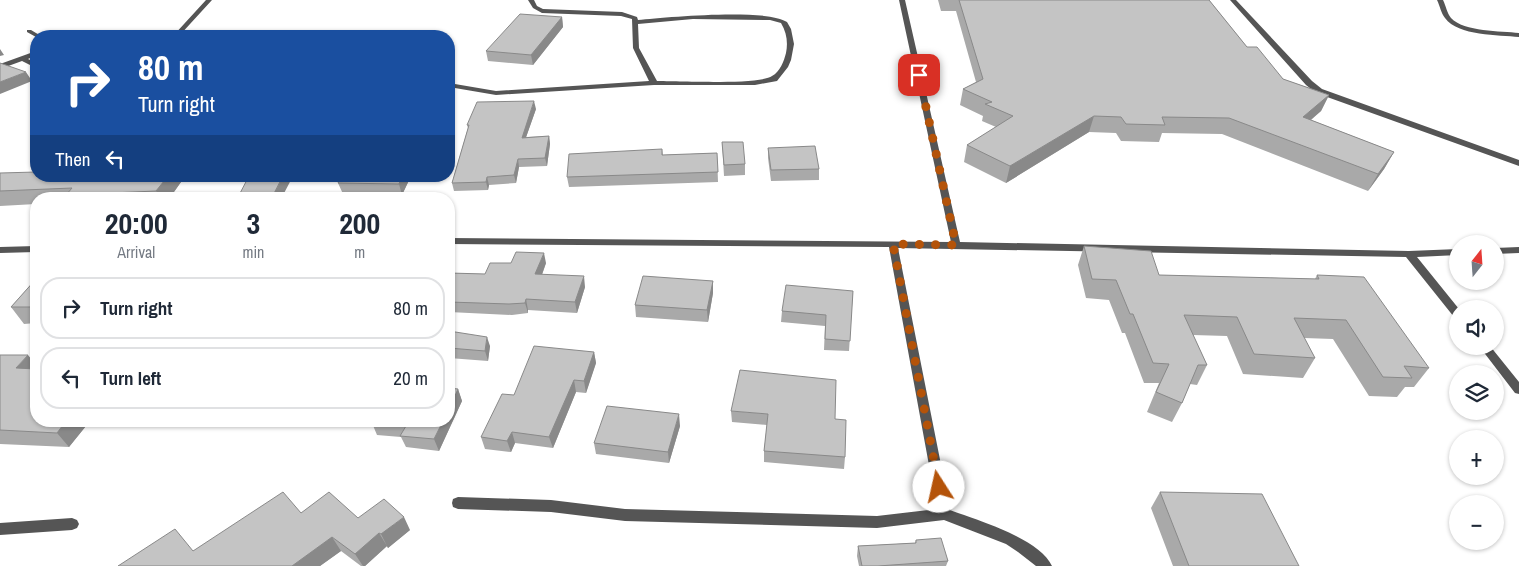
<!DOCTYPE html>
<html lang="en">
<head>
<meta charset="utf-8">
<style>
  :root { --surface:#fff; --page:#f6f6f7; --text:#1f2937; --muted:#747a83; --line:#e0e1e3 }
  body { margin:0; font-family:"Archivo Narrow",sans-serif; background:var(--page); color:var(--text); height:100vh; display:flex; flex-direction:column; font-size:19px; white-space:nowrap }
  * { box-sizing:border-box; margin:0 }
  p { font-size:16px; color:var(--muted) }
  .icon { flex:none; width:28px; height:28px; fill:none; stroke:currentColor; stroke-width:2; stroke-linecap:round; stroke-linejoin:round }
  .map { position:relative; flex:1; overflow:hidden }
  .panel { position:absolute; left:30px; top:192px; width:425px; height:235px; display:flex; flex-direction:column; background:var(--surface); border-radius:20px; box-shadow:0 1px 4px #0004 }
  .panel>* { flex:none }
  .top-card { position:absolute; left:30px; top:30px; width:425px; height:152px; border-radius:20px; box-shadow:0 1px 4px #0004; background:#1a4fa0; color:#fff; overflow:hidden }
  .needle { width:32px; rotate:17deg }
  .tools { position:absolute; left:1449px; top:235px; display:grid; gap:10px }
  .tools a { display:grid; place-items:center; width:55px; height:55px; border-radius:50%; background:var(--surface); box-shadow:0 1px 4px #0004; font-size:25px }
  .pin { position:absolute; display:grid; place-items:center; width:42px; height:42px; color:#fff; margin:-21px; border-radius:10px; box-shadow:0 2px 8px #0006 }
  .me { position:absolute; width:55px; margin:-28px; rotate:350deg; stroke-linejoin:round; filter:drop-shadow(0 0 4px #0008) }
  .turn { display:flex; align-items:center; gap:18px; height:105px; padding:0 25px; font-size:22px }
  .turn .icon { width:65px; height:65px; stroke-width:2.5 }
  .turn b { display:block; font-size:35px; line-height:42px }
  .then { display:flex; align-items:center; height:48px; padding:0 25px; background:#0003; gap:10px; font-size:19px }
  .eta { display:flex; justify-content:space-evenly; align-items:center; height:85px; text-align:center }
  .eta b { font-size:30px; font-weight:800; line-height:35px }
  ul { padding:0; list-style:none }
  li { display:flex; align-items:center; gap:15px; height:62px; margin:0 10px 8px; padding:0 15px; border:2px solid var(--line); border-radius:20px }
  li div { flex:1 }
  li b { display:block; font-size:19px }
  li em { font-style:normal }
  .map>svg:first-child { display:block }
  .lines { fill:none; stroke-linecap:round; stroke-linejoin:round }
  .street { fill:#555; fill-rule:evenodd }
  .wall { fill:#a9a9a9 }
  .shaded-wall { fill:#898989 }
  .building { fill:#c4c4c4; stroke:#898989 }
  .route { stroke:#b45309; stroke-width:9; stroke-dasharray:0 16.2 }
</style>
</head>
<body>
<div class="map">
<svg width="1519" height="566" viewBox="0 0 1519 566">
  <rect width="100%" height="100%" fill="#fff"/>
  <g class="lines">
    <!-- street -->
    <path class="street" d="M206 0H212L179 36H173Z
      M528 0H534L537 6 543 9 622 12 637 17 638 20C667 17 766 8 787 22L791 29 794 44 791 60 788 67 777 81 755 85H654L496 95 449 87V83L496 91 649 81 633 48 632 19 621 16 542 13 533 8ZM693 19 770 20 781 23C787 33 788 43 786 53 784 61 780 72 772 76 760 85 677 81 657 81L639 48 638 24Z
      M899 0H905L960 242 1409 251 1458 249V255L1417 257 1459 309H1458V317H1454L1406 257 898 248 950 510C977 520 1039 538 1052 566H1036L1018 552 1006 544 944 520 877 528 625 521 551 512 458 509 453 507 452 503 453 499 458 497 551 500 625 509 877 516 937 509 889 247 449 244V238L951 242Z
      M1230 0H1236L1312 81 1322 89 1519 160V166L1316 93 1306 85Z
      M1437 0H1443C1446 6 1447 13 1451 18 1464 32 1501 31 1519 33V37C1499 35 1458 36 1445 18 1441 13 1440 6 1437 0Z
      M27 30H31L41 36 36 37 27 32Z
      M36 51V55L28 59 36 63V68L22 61 0 69V64Z
      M36 246V252L0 253V247Z
      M1519 247V253L1495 254V248Z
      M1479 346H1490L1519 382V394L1515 393Z
      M72 518 77 520 79 524 77 528 72 530 0 535V523Z"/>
  </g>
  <!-- wall -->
  <path class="wall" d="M938 0H1209L1247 47 1283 79 1329 95 1321 111 1311 120 1394 152 1384 169 1368 191 1222 134 1162 133 1159 142 1121 141 1116 133 1089 132 1006 183 964 162 967 145 996 127 982 121 983 116 960 105 963 89 976 82 956 11H941Z
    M562 17 563 27 533 65 488 61 486 51Z
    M536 109 526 137 549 136 550 144 547 166 519 167 516 183 489 185 488 190 454 191 452 183 468 128 467 125Z
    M722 142 745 164V175L724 176Z
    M768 148 819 169V180L771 181 768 158Z
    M662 149 663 155 717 153 718 182 569 187 567 177Z
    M0 173 181 182 169 199H36V204L0 206Z
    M411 176 402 195 343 194 338 183Z
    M1084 246 1159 275 1315 279 1317 275 1429 368 1414 387H1405L1397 397 1369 396 1333 339 1304 338 1315 358 1303 378 1243 374 1227 336 1193 335 1207 365 1197 385 1190 384 1182 403 1172 422 1147 412 1159 383H1144L1125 333H1122L1109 300 1086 298 1078 265Z
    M511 263H546L542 275 585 287 577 313 528 310V313L512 315 449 312V273L485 274Z
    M36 279V323L24 324 11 307Z
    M713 281V293L708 322 636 317 635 305Z
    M853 291 849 351 824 350 825 326 781 322 782 311Z
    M449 331 490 346 488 361 449 358Z
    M594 352 596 363 586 393 576 392 553 448 515 443 511 452 485 449 481 437 514 395Z
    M0 355 36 421H90L69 447 0 444Z
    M458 389 462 401 439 451 406 447 401 437 377 435 372 423Z
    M731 411 835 419 845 457 844 469 764 462V451L767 425 732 422Z
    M680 426 669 463 596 454 594 443Z
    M1160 492 1299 566H1173L1151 508Z
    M301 513 358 518 410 530 388 548 387 546 365 566H361L341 551 320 566H118L193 551Z
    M916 540 948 561 946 566H859L857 556 858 546 915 543Z"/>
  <!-- shaded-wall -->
  <path class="shaded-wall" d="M562 17 563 27 533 65 531 55Z
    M0 49 4 55 0 56Z
    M26 72 32 81 0 94V82Z
    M1329 95 1321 111 1295 133 1303 117Z
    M534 101 536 109 523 146 522 138Z
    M1094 116 1089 132 1006 183 1010 166Z
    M549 136 550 144 547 166 545 158Z
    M1394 152 1384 169 1368 191 1378 174Z
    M518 159 519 167 516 183 514 175Z
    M168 176H178L181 182 169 199H160L156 191Z
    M283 176H292V178L281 199H271Z
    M402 176H411L402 195 399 184Z
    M487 177 489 185 488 190 486 182Z
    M544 253 546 263 538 285 535 274Z
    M584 276 585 287 577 313 575 302Z
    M713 281V293L708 322 707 310Z
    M526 299 528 310V313L525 303Z
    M487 337 490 346 488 361 485 351Z
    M594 352 596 363 586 393 584 381Z
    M28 355 36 365V374L16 368Z
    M574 380 576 392 553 448 549 437Z
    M458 389 462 401 439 451 434 439 443 421H449V409Z
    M679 414 680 426 669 463 668 452Z
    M66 421H90L69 447 57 433Z
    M512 432 515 443 511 452 507 441Z
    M404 517 410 530 388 548 381 534Z
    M379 533 387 546 365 566H363L355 554Z
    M332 537 341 551 320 566H292Z"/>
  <!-- building -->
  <path class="building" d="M959 0H1209L1247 47H1257L1283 79 1329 95 1303 117 1394 152 1378 174 1229 118 1162 117 1165 125 1126 124 1121 117 1094 116 1010 166 967 145 1013 116 985 104 992 102 963 89 983 79Z
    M520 14 562 17 531 55 486 51Z
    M0 63 26 72 0 82Z
    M534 101 522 138 549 136 545 158 518 159 514 175 487 177 486 182 452 183 469 125H467L477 102Z
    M722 142H743L745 164 724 165Z
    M815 146 819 169 771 170 768 148Z
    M662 149V155L717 153 718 172 567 177 569 154Z
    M36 172V176H168L156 191 66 195 72 188 0 191V173Z
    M249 176H283L271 199H237Z
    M342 176H402L399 184 338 183Z
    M1084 246 1151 251 1159 275 1319 279 1317 275 1364 277 1429 368 1404 366 1412 378 1383 377 1346 320 1294 318 1315 358 1254 354 1237 317 1184 315 1207 365H1198L1182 403 1156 392 1169 364 1153 363 1133 314H1130L1116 280 1092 279Z
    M516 252 544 253 535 274 584 276 575 302 526 299 525 303 509 304 449 302V273L485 274 490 263H511Z
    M643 276 713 281 707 310 635 305Z
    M36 279V307H11Z
    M786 285 853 291 850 341 825 339 826 315 782 311Z
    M449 331 487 337 485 351 449 348Z
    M534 346 594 352 584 381 574 380 549 437 512 432 507 441 481 437 502 394 514 395Z
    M0 355H28L16 368 36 369V421H66L57 433 0 430Z
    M740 370 836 380 835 419 846 420 845 457 764 451 768 414 731 411Z
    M449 388 458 389 449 409Z
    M607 406 679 414 668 452 594 443Z
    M373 421H443L434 439 400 436 406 426 372 423Z
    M283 492 301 513 329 492 358 518 384 499 404 517 381 534 379 533 355 554 332 537 292 566H118L175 529 193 551Z
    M1160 492 1262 494 1299 566H1189Z
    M941 538 948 561 878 566H862L858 546 916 543V540Z"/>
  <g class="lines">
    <!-- route -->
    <path class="route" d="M919 75 956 245 893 244 939 487"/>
  </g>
</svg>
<div class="tools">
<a><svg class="needle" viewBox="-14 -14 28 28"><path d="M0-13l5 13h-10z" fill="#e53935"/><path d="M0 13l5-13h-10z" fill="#747a83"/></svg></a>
<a><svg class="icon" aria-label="sound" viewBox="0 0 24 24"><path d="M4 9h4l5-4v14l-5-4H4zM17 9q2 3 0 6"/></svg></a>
<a><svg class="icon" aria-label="layers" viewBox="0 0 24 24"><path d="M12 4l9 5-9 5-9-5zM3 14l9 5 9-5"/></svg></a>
<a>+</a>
<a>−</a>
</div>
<div class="pin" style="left:919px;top:75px;background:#d93025"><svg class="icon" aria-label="arrive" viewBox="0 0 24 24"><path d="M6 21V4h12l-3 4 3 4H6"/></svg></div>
<svg class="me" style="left:939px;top:487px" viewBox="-20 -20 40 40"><circle r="19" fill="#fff"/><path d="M0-13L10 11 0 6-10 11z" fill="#b45309"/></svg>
<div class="top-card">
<div class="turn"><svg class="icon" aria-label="right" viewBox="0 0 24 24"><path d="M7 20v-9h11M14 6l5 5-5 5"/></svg><div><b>80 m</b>Turn right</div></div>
<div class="then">Then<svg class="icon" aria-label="left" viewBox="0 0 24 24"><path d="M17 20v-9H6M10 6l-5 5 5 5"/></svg></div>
</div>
<section class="panel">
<div class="eta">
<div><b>20:00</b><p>Arrival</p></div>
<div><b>3</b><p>min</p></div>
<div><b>200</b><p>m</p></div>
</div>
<ul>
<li><svg class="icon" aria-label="right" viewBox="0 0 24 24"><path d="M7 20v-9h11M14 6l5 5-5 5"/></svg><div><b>Turn right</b></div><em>80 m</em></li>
<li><svg class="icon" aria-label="left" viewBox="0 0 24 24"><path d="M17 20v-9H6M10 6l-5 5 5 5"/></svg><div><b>Turn left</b></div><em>20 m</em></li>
</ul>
</section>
</div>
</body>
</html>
